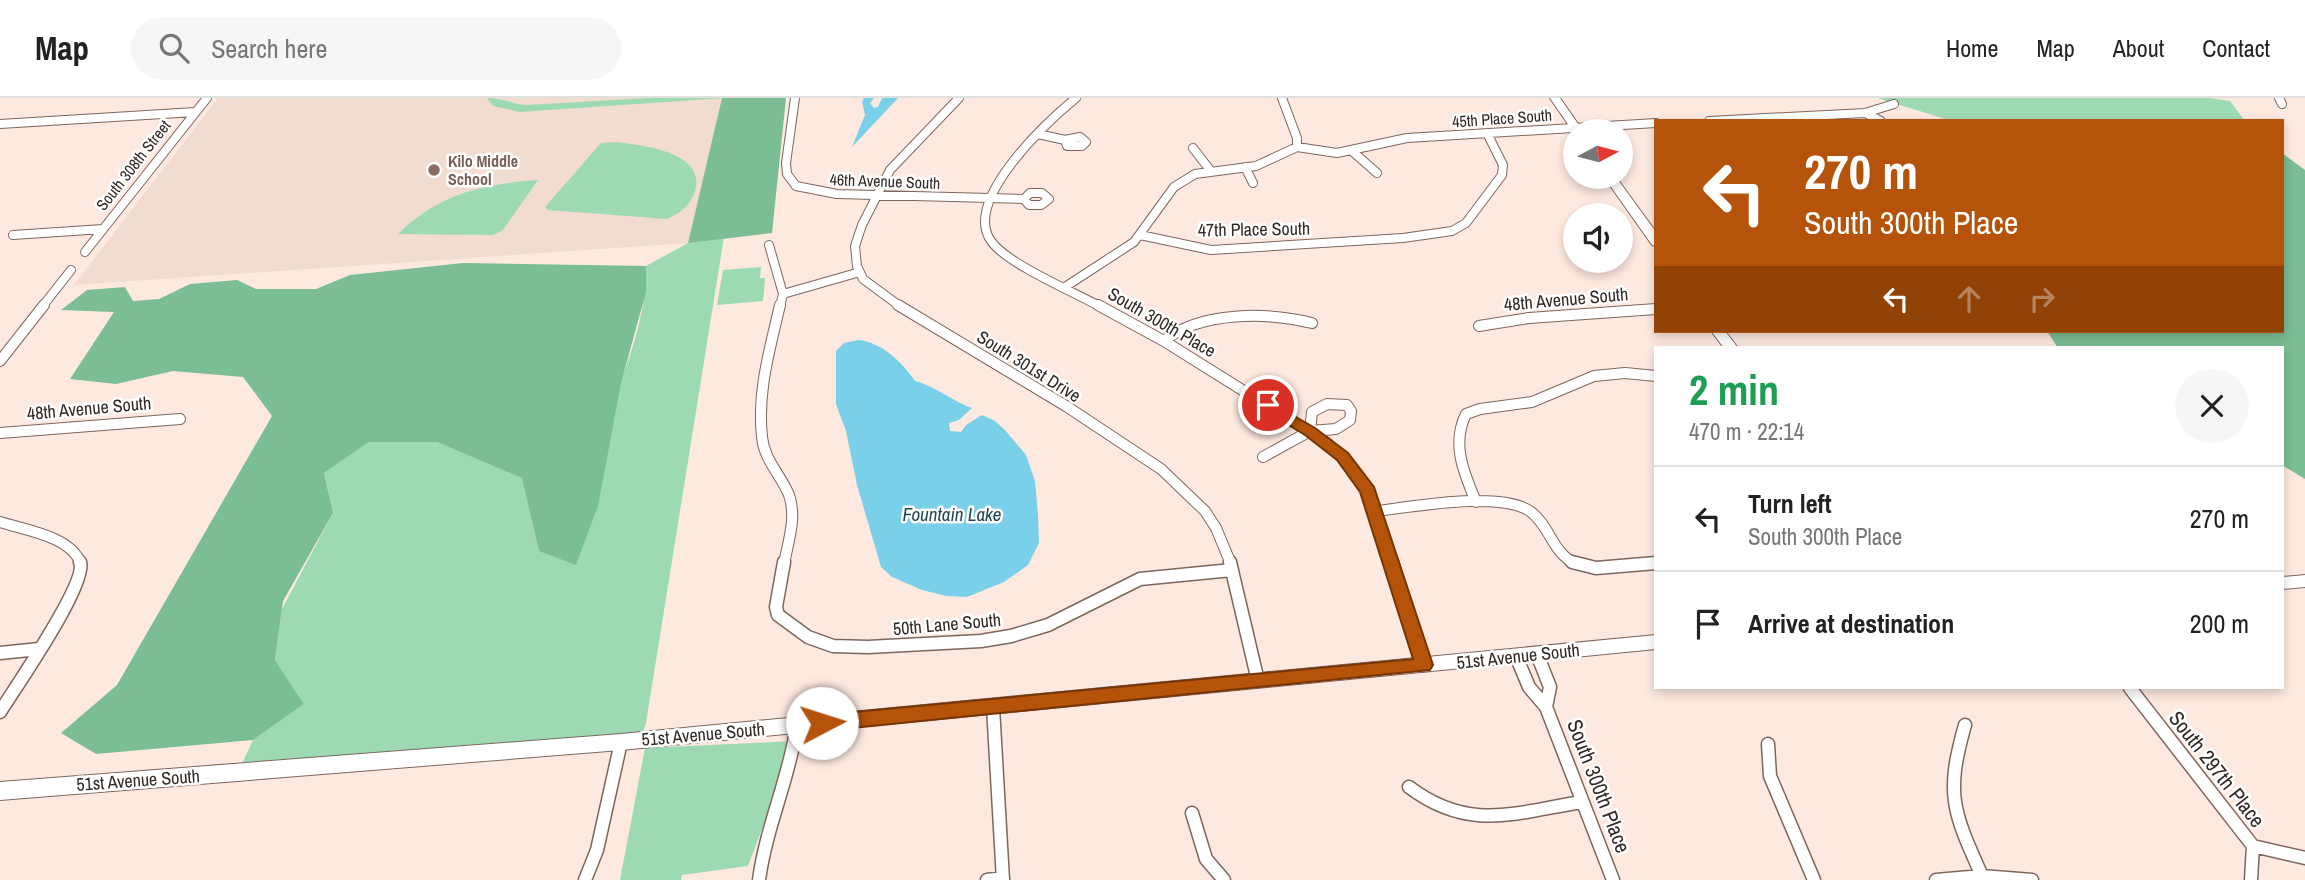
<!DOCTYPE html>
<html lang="en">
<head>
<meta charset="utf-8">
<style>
  :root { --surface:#fff; --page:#f6f6f6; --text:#222; --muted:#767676; --line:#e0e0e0 }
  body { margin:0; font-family:"Archivo Narrow",sans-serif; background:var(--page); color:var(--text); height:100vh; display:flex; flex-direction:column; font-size:26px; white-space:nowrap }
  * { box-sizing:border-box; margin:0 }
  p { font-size:23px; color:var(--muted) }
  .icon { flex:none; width:38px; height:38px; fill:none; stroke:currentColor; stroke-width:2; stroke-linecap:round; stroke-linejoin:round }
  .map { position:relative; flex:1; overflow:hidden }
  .sheet { position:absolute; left:1654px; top:248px; width:630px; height:343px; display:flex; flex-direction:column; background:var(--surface); border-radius:0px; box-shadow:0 4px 10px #0003 }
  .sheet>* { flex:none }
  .hud { position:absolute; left:1654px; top:21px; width:630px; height:214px; border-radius:0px; box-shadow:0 4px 10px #0003; background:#b45309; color:#fff; overflow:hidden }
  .needle { width:46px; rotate:83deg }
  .buttons { position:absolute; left:1563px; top:21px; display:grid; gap:14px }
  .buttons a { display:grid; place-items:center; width:70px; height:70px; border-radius:50%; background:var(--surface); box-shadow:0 4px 10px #0003; font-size:35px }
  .pin { position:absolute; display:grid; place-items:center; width:60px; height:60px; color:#fff; margin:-30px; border:4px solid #fff; border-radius:50%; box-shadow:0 2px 7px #0007 }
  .me { position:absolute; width:77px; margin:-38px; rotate:85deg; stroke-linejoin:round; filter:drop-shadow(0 0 5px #0008) }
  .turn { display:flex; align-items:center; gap:24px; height:147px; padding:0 35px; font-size:32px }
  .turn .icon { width:91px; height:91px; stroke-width:2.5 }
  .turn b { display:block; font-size:49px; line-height:60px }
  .lanes { display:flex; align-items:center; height:66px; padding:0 35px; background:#0003; justify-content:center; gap:35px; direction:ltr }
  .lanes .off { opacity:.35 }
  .round { display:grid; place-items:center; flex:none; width:74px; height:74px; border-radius:37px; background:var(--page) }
  .headline { display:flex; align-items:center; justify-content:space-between; height:119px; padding:0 35px }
  h1 { font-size:42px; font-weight:700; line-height:52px; color:#1e9e55 }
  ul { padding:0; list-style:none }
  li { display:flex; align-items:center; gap:21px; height:105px; padding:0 35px; border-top:2px solid var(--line) }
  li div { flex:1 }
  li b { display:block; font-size:26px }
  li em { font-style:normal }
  header { display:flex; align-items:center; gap:42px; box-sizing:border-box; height:98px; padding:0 35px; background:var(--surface); border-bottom:2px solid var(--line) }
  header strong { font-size:33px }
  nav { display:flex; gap:38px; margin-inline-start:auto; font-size:24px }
  .search { width:490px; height:63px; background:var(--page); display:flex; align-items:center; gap:18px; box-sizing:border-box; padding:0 24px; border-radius:38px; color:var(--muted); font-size:26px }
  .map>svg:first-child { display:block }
  .education { fill:#f1dccf }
  .green { fill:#9ddab3 }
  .forest { fill:#7bbd94 }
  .water { fill:#79d0e8 }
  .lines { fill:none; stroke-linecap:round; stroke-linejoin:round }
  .street-far2-casing { stroke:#7d675d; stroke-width:10 }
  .street-far1-casing { stroke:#7d675d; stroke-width:12 }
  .street-casing { stroke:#7d675d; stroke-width:15 }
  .secondary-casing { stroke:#7d675d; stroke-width:2 }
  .street-far2 { stroke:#fff; stroke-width:8 }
  .street-far1 { stroke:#fff; stroke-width:10 }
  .street { stroke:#fff; stroke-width:12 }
  .secondary { fill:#fff; fill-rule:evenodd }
  .route { fill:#b45309; stroke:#753606; stroke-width:2 }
  .education-dot { fill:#8d6e63; stroke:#fff; stroke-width:2.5 }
  .labels { text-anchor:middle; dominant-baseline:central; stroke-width:5; stroke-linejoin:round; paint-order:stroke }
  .far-street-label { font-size:16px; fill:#322824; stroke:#fff }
  .far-education-label { font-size:16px; font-weight:bold; fill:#785e54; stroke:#fff; text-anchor:start }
  .street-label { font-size:18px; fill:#322824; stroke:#fff }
  .water-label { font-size:19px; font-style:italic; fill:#1e4651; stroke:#fff }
  .near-street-label { font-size:21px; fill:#322824; stroke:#fff }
</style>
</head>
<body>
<header>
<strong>Map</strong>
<div class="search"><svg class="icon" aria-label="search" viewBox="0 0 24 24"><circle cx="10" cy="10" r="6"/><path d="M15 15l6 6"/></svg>Search here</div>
<nav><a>Home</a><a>Map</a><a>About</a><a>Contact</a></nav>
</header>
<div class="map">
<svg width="2305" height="782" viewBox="0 0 2305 782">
  <rect width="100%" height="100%" fill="#fee9e0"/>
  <!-- education -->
  <path class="education" d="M218 0H722L688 145 74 187Z"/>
  <!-- green -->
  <path class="green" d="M487 0C501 0 512 6 526 7L649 0H725L520 14 493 8Z
    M1877 0H2211L2230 3 2245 23H1952Z
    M615 44C642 47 710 54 694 96 688 110 680 115 667 121L548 112 545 109 601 45Z
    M538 82 503 132 493 137 398 136C439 96 482 86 538 82Z
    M724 139 646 625 640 642 238 674 253 642 304 606 275 562 282 511 333 415 324 375 369 344H437L523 380 539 453C578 373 648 257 646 168L688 145Z
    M761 169 760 180H765L763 203 717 207 723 172Z
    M795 643 748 768 682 777 681 782H620L645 650Z"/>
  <!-- forest -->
  <path class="forest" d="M722 0H786L772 135 688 145Z
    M2282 55 2305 72V381L2282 367V250H2058L2047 233H2282Z
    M463 165 646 168V194L621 285 598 408 576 467 539 453 522 380 437 344H369L324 375 333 415 283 503 275 562 304 606 253 642 96 656 61 635 117 587 272 318 243 279 173 273 116 286 70 281 114 214 61 212 87 192 125 189 133 203 159 201 190 186 237 182 256 191H316L350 177Z"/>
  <!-- water -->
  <path class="water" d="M864 0H874L870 5 874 10 878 9 882 0H898L852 49 865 17 862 4Z
    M858 242C882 244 903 265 915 283 939 290 950 302 972 310L959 322 949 325 950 333 961 334 966 327 982 317 995 323 1005 332 1026 357 1035 383 1038 417 1039 445 1028 467 1004 484 967 499 946 498 922 492 892 479 881 469 857 387 846 333 836 306V253L844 245Z"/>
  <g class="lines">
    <!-- street-far2 casing -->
    <g class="street-far2-casing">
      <path id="street-far2" d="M795 0 786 65 787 76 796 88 837 96 1024 101
        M1076 0C1048 23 962 102 991 143 1007 166 1074 194 1101 209
        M1282 0 1297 40V49
        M2279 0 2282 6
        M1865 15 1881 23
        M1709 23 1865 15 1894 6
        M0 26 195 14
        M1038 36 1065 42
        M1080 39 1086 44 1082 48H1067L1065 42Z
        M1193 50 1210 72
        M1352 53 1377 75
        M1245 69 1253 85
        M1030 95H1042L1049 101 1041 107H1029L1024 101Z
        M13 137 103 131
        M1140 137 1211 152 1403 140 1452 133 1466 125 1502 77 1503 67 1487 35
        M769 147 783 196 780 209
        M85 154 207 0
        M1065 189 1134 144 1174 89 1195 76 1256 68 1297 49 1337 55 1407 40 1656 25
        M783 196 860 174
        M42 209 71 172
        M901 209 863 181 857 168 855 148 862 127 890 72 959 0"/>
    </g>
    <!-- street-far1 casing -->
    <g class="street-far1-casing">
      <path id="street-far1" d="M780 207C770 251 757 293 762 339 764 362 781 377 789 397 797 419 788 444 784 466
        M898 207 1066 308 1161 371 1205 413 1216 430 1231 466
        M1098 207 1164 243 1327 345 1353 370 1368 393 1392 466
        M1479 228 1529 220 1656 211
        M1164 243C1200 213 1268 214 1312 225
        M0 263 44 207
        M1327 306 1347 307 1351 313 1350 322 1336 331 1310 333 1312 314Z
        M0 335 180 321
        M1263 359 1310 333
        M1476 404C1464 375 1451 346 1466 316L1480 311 1532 304 1594 278 1625 275 1656 278
        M1376 413C1412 409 1502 392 1531 414 1550 428 1552 455 1576 466
        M0 424C25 432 71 438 81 466
        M1652 466 1656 465"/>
    </g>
    <!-- street casing -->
    <g class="street-casing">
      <path id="street" d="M784 464 776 509 778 517 808 539 833 548 868 549 981 543 1011 538 1048 527 1140 481 1232 472
        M1230 464 1258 583
        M1392 464 1424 567
        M1572 464 1596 470 1656 465
        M0 555 39 551
        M1516 558 1529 589 1546 609 1550 589 1537 556
        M2130 590 2253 748 2251 782
        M993 609 1003 782
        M1546 609 1613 782
        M0 614C15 590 88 485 80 464
        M1965 627C1945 697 1953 713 1982 778
        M1768 646 1770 678 1814 782
        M1409 689C1469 734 1514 715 1581 704
        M1192 715 1206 761 1224 782
        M2253 748 2305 760
        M585 782 597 752 621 644
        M759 782C766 729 789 681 797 628
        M987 782 1003 780
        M1936 782 1982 778 2032 782"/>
    </g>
    <!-- secondary casing -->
    <g class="secondary-casing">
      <path id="secondary" d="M1550 0H1560L1583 33 1574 35Z
        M1604 79H1616L1656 134V148L1652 147Z
        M1711 233H1725L1738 250H1724Z
        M2305 477V489L2282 491V479Z
        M1656 537V551L621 652 0 702V684L621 636Z"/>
    </g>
    <!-- street-far2 -->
    <use href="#street-far2" class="street-far2"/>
    <!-- street-far1 -->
    <use href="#street-far1" class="street-far1"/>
    <!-- street -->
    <use href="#street" class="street"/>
    <!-- secondary -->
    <use href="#secondary" class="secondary"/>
  </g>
  <!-- route -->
  <path class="route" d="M1268 303 1315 330 1348 355 1374 389 1433 567 1430 572 822 633 815 631 812 625 815 620 822 617 1413 561 1360 394 1337 362 1305 337 1263 311 1261 307Z"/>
  <!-- markers -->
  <circle class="education-dot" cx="434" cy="72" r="7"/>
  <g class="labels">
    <!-- far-street labels -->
    <g class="far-street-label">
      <text transform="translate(1502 20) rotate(-4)">45th Place South</text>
      <text transform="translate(133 67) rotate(-52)">South 308th Street</text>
      <text transform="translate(885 83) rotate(2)">46th Avenue South</text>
    </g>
    <!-- far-education labels -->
    <g class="far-education-label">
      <text x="448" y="63">Kilo Middle<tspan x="448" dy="18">School</tspan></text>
    </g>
    <!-- street labels -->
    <g class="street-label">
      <text transform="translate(1254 131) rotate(-1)">47th Place South</text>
      <text transform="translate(1566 201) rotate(-5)">48th Avenue South</text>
      <text transform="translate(1162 224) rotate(30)">South 300th Place</text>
      <text transform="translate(1029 268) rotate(32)">South 301st Drive</text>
      <text transform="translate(89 310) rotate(-5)">48th Avenue South</text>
      <text transform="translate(947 526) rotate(-5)">50th Lane South</text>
      <text transform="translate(1518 558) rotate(-6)">51st Avenue South</text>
      <text transform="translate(703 636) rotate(-5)">51st Avenue South</text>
      <text transform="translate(138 682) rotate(-4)">51st Avenue South</text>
    </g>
    <!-- water labels -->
    <g class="water-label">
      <text x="952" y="416">Fountain Lake</text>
    </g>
    <!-- near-street labels -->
    <g class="near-street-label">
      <text transform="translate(2217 671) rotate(52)">South 297th Place</text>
      <text transform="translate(1599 688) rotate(69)">South 300th Place</text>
    </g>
  </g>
</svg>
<div class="buttons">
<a><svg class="needle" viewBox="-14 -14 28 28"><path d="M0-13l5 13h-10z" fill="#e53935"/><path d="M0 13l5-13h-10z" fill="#767676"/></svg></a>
<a><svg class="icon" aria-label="sound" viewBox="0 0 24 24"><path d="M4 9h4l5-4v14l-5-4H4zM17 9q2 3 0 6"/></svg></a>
</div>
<div class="pin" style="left:1268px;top:307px;background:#d93025"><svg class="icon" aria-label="arrive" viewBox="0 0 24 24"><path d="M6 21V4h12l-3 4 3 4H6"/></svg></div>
<svg class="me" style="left:822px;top:625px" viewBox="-20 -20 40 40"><circle r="19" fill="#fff"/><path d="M0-13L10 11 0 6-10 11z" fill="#b45309"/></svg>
<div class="hud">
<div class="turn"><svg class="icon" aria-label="left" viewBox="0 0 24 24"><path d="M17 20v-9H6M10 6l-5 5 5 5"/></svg><div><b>270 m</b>South 300th Place</div></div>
<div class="lanes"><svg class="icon" aria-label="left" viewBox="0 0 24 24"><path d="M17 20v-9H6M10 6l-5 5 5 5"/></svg><svg class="icon off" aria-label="ahead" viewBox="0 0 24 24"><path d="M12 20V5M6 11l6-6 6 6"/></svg><svg class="icon off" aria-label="right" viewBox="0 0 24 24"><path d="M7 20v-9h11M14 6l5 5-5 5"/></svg></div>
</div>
<section class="sheet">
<div class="headline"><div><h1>2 min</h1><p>470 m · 22:14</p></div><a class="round"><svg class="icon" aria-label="close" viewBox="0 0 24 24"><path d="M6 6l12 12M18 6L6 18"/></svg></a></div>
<ul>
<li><svg class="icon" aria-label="left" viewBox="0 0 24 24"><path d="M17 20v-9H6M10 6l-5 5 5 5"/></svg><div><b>Turn left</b><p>South 300th Place</p></div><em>270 m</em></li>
<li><svg class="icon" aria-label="arrive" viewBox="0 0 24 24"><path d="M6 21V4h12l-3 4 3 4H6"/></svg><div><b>Arrive at destination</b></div><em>200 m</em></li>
</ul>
</section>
</div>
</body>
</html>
